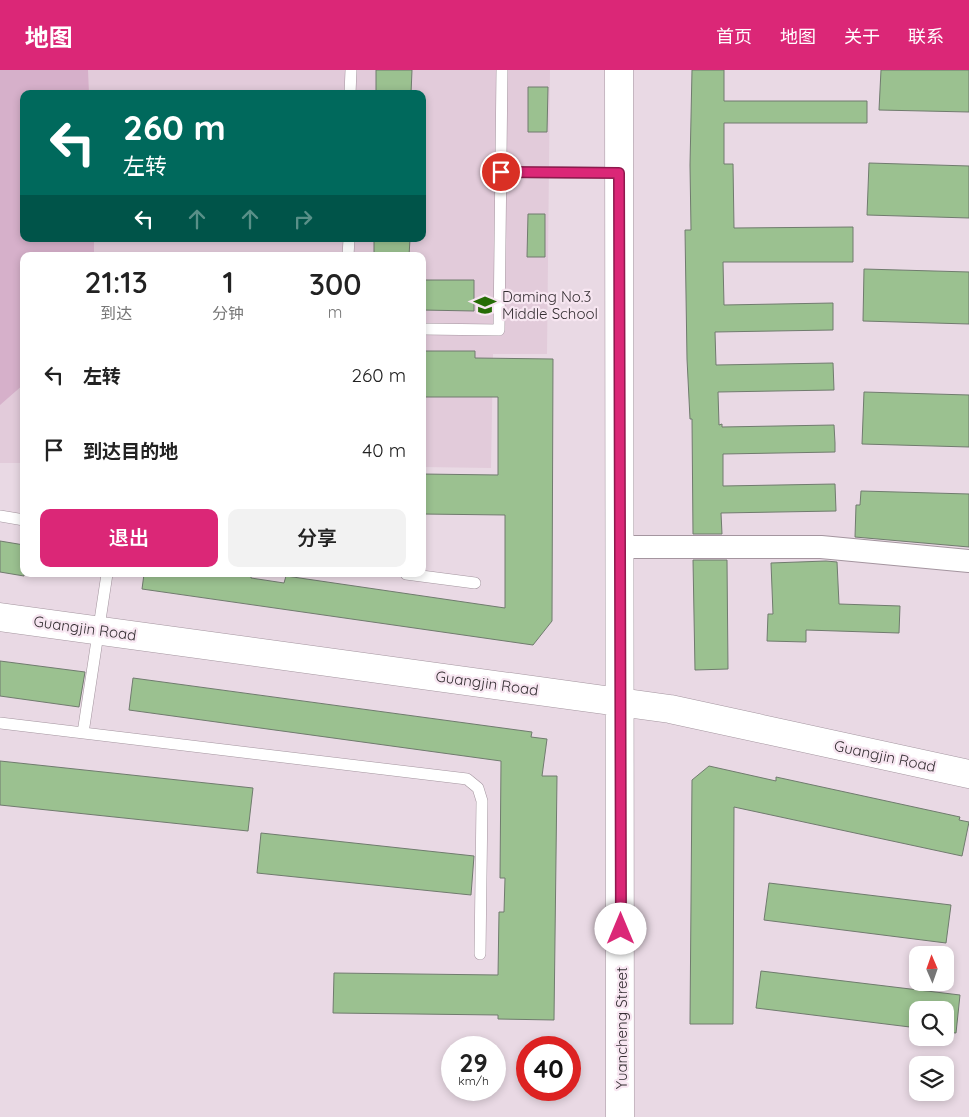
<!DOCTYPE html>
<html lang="zh">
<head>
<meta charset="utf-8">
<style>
  :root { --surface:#fff; --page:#f2f2f2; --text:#222; --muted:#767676; --accent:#db2777 }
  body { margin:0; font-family:Quicksand,"Noto Sans SC",sans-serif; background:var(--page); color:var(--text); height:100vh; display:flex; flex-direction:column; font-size:19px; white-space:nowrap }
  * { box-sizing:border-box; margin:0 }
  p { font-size:16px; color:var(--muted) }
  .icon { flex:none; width:28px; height:28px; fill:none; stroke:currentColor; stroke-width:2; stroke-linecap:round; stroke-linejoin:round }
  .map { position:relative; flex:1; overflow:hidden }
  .side { position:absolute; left:20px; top:182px; width:406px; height:325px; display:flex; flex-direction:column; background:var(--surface); border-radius:10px; box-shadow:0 2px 8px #0003 }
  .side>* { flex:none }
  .top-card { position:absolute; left:20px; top:20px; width:406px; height:152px; border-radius:10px; box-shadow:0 2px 8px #0003; background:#00695c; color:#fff; overflow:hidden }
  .needle { width:32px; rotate:358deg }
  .fabs { position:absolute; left:909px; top:876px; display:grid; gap:10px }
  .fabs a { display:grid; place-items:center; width:45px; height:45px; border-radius:10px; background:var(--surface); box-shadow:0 2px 8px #0003; font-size:25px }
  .speed { position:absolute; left:441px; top:966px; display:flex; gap:10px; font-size:25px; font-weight:700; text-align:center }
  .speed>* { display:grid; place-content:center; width:65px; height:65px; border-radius:50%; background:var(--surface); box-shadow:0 2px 8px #0003; line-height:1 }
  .speed small { font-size:12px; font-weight:400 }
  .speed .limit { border:8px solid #d22; background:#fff; color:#111 }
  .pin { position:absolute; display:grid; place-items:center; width:42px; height:42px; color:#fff; margin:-21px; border:2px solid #fff; border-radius:50%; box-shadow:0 1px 5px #0007 }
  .me { position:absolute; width:55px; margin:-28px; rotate:0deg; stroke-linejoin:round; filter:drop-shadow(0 0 4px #0008) }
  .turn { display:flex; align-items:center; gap:18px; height:105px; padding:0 20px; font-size:22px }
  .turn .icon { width:65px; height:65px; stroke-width:2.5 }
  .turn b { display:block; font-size:35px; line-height:42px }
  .lanes { display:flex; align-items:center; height:48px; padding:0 20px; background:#0003; justify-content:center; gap:25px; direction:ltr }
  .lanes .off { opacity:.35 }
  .eta { display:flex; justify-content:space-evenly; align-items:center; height:85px; text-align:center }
  .eta b { font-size:30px; font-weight:600; line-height:35px }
  .button { display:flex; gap:10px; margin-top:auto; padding:10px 20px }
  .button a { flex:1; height:58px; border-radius:10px; background:var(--accent); color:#fff; font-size:20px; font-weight:600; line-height:58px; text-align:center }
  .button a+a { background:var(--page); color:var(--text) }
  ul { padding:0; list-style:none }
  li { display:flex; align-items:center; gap:15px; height:75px; padding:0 20px }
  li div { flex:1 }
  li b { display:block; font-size:19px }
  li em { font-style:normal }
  header { display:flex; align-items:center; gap:30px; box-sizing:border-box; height:70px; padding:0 25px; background:var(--accent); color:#fff }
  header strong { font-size:24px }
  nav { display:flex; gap:28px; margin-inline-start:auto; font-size:18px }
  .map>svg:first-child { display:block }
  .built { fill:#e2cbda; fill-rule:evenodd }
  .green { fill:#d6b0ca }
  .building { fill:#9bc190; stroke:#707b6e }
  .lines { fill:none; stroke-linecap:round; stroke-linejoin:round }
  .lane-casing { stroke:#a4959f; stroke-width:12 }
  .street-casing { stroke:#a4959f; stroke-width:24 }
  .secondary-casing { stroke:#a4959f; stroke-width:29 }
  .lane { stroke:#fff; stroke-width:11 }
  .street { stroke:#fff; stroke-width:22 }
  .secondary { stroke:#fff; stroke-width:28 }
  .route-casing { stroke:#8e194d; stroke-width:12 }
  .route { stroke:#db2777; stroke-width:9 }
  .labels { text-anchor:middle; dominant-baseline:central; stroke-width:4.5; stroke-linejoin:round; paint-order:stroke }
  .poi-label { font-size:15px; fill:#352f33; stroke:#f7e6f1; text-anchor:start }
  .street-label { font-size:15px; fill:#352f33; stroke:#f7e6f1 }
</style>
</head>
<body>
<header>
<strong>地图</strong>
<nav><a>首页</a><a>地图</a><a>关于</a><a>联系</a></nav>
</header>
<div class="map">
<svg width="969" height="1047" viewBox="0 0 969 1047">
  <rect width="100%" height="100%" fill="#e9d9e4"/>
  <!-- built -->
  <path class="built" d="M0 0H550L547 284H493L491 398 423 397 422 186H24V393H0ZM24 24H422V169H24Z"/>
  <!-- green -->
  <path class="green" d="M0 0H88L89 24H24V169H94V186H24V314L0 335Z"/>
  <!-- building -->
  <path class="building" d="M376 0H412L411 24H376Z
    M692 0H724V31H867V53H724V94H733L734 158 853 157V192H723L724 235 833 233V260L715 262 716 295 833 293 834 320 718 322 719 355 722 354V357L834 355 835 373V382L723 384V416L835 414 836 441 721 443 722 464H693L692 349H690L687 289 685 160H691L690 95Z
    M881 0H969V42L879 40Z
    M528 17H548L547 62H528Z
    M869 93 969 96V148L867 145Z
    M528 144H545V187H527Z
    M374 169H410L409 186H374Z
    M864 199 969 202V254L863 251Z
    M422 210H474V241L422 240Z
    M422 281H475V288L553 289 552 551 533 575 142 519 144 504H251V508L284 513 286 506 505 538V445L422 444V404L498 405V327H422Z
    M864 322 969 325V377L862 374Z
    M861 421 969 424V477L855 467 856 435H860Z
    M0 471 24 475V506L0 502Z
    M693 490H727L728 599 695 600Z
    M826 491 837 492 839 534 900 536 899 563 806 560V572L767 571 768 544H773L771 493Z
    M0 591 85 602 79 637 0 626Z
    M133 608 532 662 531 667 547 669 542 706H557L554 950 498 949V945L333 943 334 903 498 905 499 842H504L505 808H500L501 691 129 640Z
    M0 691 253 718 248 761 0 735Z
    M709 696 776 711V707L960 747 959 750 969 752 962 786 734 737 733 954H690L692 710Z
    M261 763 474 786 471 825 257 803Z
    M769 813 951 835 946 873 764 850Z
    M761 901 960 925 956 963 945 962V940H918V958L756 938Z"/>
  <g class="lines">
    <!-- lane casing -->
    <g class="lane-casing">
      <path id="lane" d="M350 24 351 0
        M501 102 619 103
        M348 186 349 169
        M422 259 499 260 502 0
        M0 446 24 450
        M406 504 475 513
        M0 653 467 709 478 718 482 731 480 884
        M83 663 107 504"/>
    </g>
    <!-- street casing -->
    <g class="street-casing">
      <path id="street" d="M620 477H821L969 491"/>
    </g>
    <!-- secondary casing -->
    <g class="secondary-casing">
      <path id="secondary" d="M619 0 620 1047
        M0 547 670 639 969 704"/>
    </g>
    <!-- lane -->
    <use href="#lane" class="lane"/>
    <!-- street -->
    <use href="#street" class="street"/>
    <!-- secondary -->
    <use href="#secondary" class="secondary"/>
  </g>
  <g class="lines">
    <!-- route casing -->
    <g class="route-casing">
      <path id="route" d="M501 102 619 103 621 859"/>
    </g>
    <!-- route -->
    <use href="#route" class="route"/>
  </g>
  <!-- icons -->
  <defs>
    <g id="school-bare" transform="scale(1.725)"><path d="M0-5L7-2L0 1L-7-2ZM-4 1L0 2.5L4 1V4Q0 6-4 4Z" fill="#266c06" stroke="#f7e6f1" stroke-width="2.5" paint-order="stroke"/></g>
  </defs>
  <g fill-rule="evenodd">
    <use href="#school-bare" x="485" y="235"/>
  </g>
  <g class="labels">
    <!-- poi labels -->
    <g class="poi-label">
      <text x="502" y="226">Daming No.3<tspan x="502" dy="17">Middle School</tspan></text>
    </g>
    <!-- street labels -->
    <g class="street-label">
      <text transform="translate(85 558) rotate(8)">Guangjin Road</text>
      <text transform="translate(487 613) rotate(8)">Guangjin Road</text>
      <text transform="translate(885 686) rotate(12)">Guangjin Road</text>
      <text transform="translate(621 958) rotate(-90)">Yuancheng Street</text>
    </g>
  </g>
</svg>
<div class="fabs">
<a><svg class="needle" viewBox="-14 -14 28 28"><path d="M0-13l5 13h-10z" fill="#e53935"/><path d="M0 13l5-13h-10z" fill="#767676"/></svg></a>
<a><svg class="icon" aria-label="search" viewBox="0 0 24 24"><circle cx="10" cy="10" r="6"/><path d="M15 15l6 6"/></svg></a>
<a><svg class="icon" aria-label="layers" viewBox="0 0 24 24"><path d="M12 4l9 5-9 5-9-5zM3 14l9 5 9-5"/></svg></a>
</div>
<div class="speed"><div>29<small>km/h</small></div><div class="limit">40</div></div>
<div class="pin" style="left:501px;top:102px;background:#d93025"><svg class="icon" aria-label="arrive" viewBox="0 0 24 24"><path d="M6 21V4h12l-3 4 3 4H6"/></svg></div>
<svg class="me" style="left:621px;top:859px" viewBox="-20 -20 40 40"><circle r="19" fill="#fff"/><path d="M0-13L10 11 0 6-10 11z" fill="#db2777"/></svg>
<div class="top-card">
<div class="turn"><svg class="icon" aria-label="left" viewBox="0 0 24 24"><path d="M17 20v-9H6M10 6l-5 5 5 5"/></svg><div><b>260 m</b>左转</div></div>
<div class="lanes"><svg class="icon" aria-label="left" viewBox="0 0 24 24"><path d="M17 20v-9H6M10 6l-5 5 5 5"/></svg><svg class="icon off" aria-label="ahead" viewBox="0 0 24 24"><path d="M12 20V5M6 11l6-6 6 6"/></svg><svg class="icon off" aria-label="ahead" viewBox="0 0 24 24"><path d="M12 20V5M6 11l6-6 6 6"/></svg><svg class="icon off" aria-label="right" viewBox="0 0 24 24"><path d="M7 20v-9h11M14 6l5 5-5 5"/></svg></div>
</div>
<section class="side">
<div class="eta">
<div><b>21:13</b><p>到达</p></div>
<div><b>1</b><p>分钟</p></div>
<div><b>300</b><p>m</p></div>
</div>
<ul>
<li><svg class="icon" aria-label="left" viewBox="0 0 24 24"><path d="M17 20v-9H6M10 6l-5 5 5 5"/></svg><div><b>左转</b></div><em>260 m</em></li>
<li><svg class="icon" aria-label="arrive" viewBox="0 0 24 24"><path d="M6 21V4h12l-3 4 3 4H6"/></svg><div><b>到达目的地</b></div><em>40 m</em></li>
</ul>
<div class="button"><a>退出</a><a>分享</a></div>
</section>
</div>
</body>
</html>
